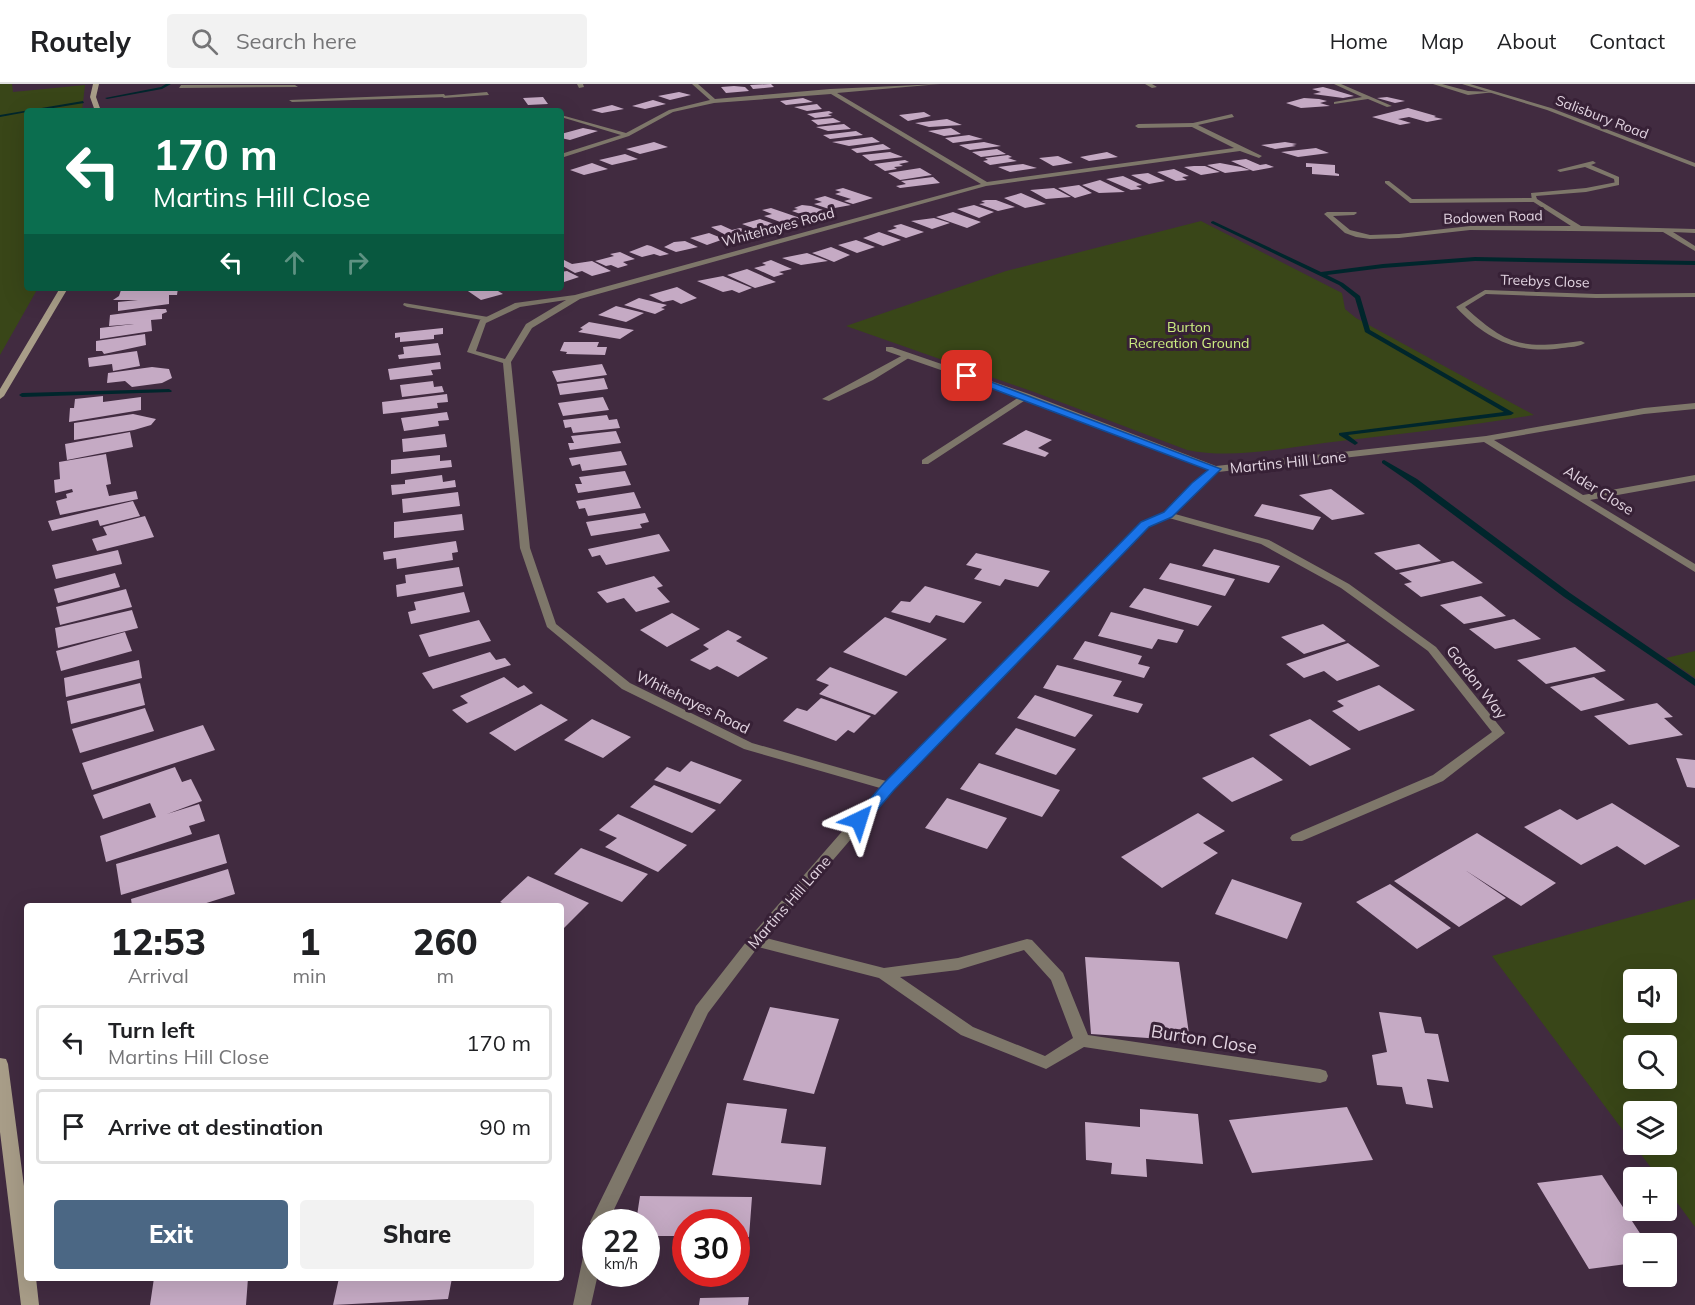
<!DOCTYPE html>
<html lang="en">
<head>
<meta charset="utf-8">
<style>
  :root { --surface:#fff; --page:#f2f2f2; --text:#202124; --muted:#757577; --line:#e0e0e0; --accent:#4b6784 }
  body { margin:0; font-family:Mulish,sans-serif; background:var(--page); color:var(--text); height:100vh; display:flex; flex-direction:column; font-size:22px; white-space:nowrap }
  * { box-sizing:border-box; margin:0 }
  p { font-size:20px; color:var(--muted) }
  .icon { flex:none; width:33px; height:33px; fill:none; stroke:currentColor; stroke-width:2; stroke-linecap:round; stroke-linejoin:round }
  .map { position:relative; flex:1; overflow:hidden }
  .panel { position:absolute; left:24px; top:819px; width:540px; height:378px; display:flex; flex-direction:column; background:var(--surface); border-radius:6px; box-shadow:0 6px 24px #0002 }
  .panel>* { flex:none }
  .banner { position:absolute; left:24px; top:24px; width:540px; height:183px; border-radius:6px; box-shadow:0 6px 24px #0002; background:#0b6e4f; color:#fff; overflow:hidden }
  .controls { position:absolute; left:1623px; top:885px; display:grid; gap:12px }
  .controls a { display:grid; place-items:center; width:54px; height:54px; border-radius:6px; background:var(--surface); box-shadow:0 6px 24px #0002; font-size:30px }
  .speed { position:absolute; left:582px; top:1125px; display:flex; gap:12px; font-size:30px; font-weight:700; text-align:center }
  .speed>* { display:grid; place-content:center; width:78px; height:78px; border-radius:50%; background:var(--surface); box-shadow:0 6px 24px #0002; line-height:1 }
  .speed small { font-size:15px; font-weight:400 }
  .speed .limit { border:9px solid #d22; background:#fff; color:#111 }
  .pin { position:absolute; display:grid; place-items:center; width:51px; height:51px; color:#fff; margin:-26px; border-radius:12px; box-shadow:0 3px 9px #0006 }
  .me { position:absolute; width:66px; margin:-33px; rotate:41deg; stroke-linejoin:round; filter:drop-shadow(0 0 4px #0008) }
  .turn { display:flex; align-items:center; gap:21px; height:126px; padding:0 30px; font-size:27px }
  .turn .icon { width:78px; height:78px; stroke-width:2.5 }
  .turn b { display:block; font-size:42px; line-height:51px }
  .lanes { display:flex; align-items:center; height:57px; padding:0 30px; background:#0003; justify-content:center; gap:30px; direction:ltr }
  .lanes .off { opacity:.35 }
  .eta { display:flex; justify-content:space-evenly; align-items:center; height:102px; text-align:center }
  .eta b { font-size:36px; font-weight:800; line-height:42px }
  .primary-button { display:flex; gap:12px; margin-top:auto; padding:12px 30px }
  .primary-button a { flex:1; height:69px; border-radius:6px; background:var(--accent); color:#fff; font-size:24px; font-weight:800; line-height:69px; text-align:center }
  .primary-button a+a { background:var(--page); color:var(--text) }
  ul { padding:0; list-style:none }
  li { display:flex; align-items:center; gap:18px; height:75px; margin:0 12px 9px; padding:0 18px; border:3px solid var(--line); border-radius:6px }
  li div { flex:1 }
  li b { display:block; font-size:22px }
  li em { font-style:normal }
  header { display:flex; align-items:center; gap:36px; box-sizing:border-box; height:84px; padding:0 30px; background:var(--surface); border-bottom:2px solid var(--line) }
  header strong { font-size:28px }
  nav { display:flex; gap:33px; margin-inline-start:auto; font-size:21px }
  .search { width:420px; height:54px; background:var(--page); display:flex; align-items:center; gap:15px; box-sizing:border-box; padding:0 21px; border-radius:6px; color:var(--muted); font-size:22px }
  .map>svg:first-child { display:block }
  .green { fill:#394618; fill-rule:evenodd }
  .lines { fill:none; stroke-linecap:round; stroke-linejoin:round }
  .stream { fill:#00262c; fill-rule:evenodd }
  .building { fill:#c5aac4 }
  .lane { fill:#7e776a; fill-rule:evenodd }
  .street { fill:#7e776a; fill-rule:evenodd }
  .secondary { fill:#a89d88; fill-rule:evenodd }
  .route { fill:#1a73e8; stroke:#114b97; stroke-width:1.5 }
  .labels { text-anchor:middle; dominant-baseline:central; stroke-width:6; stroke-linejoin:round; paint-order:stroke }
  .far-street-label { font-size:14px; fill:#e2d4e1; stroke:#372136 }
  .far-park-label { font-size:14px; fill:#cef082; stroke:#372136 }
  .street-label { font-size:15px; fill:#e2d4e1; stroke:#372136 }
  .near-street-label { font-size:18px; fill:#e2d4e1; stroke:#372136 }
</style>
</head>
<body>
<header>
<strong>Routely</strong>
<div class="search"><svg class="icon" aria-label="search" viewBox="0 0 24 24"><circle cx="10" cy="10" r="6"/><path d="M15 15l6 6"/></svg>Search here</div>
<nav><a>Home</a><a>Map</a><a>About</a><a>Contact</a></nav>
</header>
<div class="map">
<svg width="1695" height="1221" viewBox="0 0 1695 1221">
  <rect width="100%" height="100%" fill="#412b40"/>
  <!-- green -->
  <path class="green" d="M0 0H12L13 8 85 1 82 27H27V204H38L0 271Z
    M1201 137 1342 209 1345 225 1356 234 1534 331C1464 343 1394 351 1324 359 1280 365 1231 375 1187 366L1034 308 846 242 1006 187Z
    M1695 567V594L1666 574Z
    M1695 815V1143L1667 1105 1666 1094 1658 1093 1492 872ZM1634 896H1666V928H1634ZM1634 962H1666V994H1634ZM1634 1028H1666V1060H1634Z"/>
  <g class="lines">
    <!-- stream -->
    <path class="stream" d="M166 0H171L162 5 107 15 105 14 161 3Z
      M83 17 84 19 35 27H27V28L0 33V31Z
      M1213 137 1321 188 1383 180 1475 173 1695 177V181L1475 177 1383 184 1327 191 1343 199 1360 212 1370 246 1514 329 1511 331 1348 351 1357 358 1358 359 1355 361 1339 351V349L1504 328 1365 248 1355 214 1339 201 1211 139V138Z
      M169 305 172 307 171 308 22 313 19 311 22 309Z
      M1384 376 1417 395 1570 509 1695 595V602L1564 513 1411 399 1382 379V377Z"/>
  </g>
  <!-- building -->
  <path class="building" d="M771 0 774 3 753 5 750 1Z
    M734 2 745 3 749 7 726 9 721 3Z
    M1323 3 1334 6 1354 12 1343 14 1313 10 1321 8 1312 5Z
    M679 8 691 11 670 16 658 12Z
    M543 13 548 20 528 21 523 14Z
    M1387 13 1405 17 1395 19 1377 14Z
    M803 14 813 18 786 21 780 17Z
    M1304 14 1319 15 1327 17 1320 19 1330 22 1301 24 1286 19Z
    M653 16 666 20 645 25 632 22Z
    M817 20 822 25 807 27 794 23Z
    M612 21 624 25 602 29 591 26Z
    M1408 24 1436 32 1434 33 1443 35 1427 38 1409 33 1398 35 1411 39 1400 41 1372 33Z
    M829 27 833 29 828 30 832 32 815 34 807 30Z
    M924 28 931 32 908 37 899 31Z
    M833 34 841 38 818 41 811 36Z
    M947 35 962 41 929 43 915 39Z
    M844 40 851 45 828 47 816 43Z
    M583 44 598 47 570 56 561 54V50Z
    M951 44 961 50 944 52 928 47Z
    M856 47 863 51 830 55 823 51Z
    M969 51 983 55 953 59 945 54Z
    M872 53 880 58 849 62 832 58Z
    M654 58 668 63 640 70 626 65Z
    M984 58 1001 62 970 66 959 61Z
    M1285 58 1297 60 1292 61 1296 62 1275 65 1261 61Z
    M883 60 891 65 857 69 851 65Z
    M1316 64 1329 69 1298 73 1281 68Z
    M997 65 1006 70 981 73 972 68Z
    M890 68 903 73 870 77 862 71Z
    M1107 68 1118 73 1089 77 1080 73Z
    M625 70 638 75 612 81 599 76Z
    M1008 71 1012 73 1008 74 1017 77 990 81 983 77 988 76 985 74Z
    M1058 72 1073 79 1053 82 1039 74Z
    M1246 75 1260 81 1266 80 1274 83 1253 87 1231 77Z
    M905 76 909 78 899 80 903 82 894 83 897 85 885 87 874 80Z
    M592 79 608 85 584 91 570 86Z
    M1220 79 1241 83 1250 86 1225 89 1207 81Z
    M1306 79 1335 81V89L1339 90V92L1312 90V83H1306Z
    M1023 80 1037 84 1010 88 998 83Z
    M1194 82H1205L1220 88 1201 91 1184 83Z
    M920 84 932 91 900 96 888 89Z
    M1174 85 1189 92 1182 93 1187 96 1176 97 1157 88Z
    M1148 89 1165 97 1149 100 1131 91Z
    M1123 92 1142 101 1136 102 1142 105 1131 106 1106 95Z
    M933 93 940 99 900 104 896 102 906 100 901 97Z
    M1100 96 1125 108 1099 109 1082 101Z
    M1079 101 1092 109 1075 114 1058 104Z
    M843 104 873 114 853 120 844 117 851 115 835 110 841 108 835 106Z
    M1054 104 1071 113 1046 115 1030 106Z
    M1021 109 1046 120 1025 124 1004 114Z
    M825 112 851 121 829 125 814 120 822 118 814 115Z
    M986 116H996L1015 123 998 127 979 120 985 119 981 117Z
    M802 121 811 122 829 128 809 133 792 127 798 125 794 124Z
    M974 121 994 128 979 134 957 125Z
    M771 124 803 135 783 139 764 132 772 130 762 126Z
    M953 128 981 138 967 144 936 133Z
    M934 134 950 139 932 145 911 137Z
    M760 135 777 141 761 147 742 140Z
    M901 140 924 148 906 154 887 147 897 144 893 142Z
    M721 141 732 146 740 144 752 149 731 154 711 143Z
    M879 148 901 156 883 162 863 154Z
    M709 149 724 155 707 161 690 154Z
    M856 156 875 163 857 169 838 161Z
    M685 157 698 163 676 168 664 163 674 158Z
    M647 161 651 162 669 170 660 172 654 170 642 173 629 168Z
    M831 163 850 171 834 178 812 169Z
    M620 168 635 175 623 178 628 181 618 184 611 181 606 182 595 177 614 172 610 170Z
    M807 169 828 177 801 181 782 174Z
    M564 176 572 180 592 177 611 187 592 192 582 187 575 189 561 181V177Z
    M771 176 792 185 779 188 784 190 774 193 754 184 766 181 762 179Z
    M747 185 776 198 755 204 727 191Z
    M567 187 579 193 561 199V188Z
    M723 192 752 204 739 209 732 206 723 208 697 197Z
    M677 203 697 214 681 220 673 216 663 218 649 211Z
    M139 204H178L177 211H169V220L118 227V218L138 216H113L119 212 121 206Z
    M471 204H493L503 210 481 216 465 205Z
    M639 214 667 221 661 224 665 225 655 230 624 221Z
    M616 222 644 229 626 238 598 231Z
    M156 225H166L167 228 162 230V235L151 236 152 247 100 255V244L134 240 109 242 110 231Z
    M589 238 634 246 620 255 578 248 583 245 580 244Z
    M443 244V250L434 251V255L400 258V253L395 254V249Z
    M145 250 146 261 104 270 102 267H96V257Z
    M564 258H599L597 263H607L605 271 566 270 567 268 560 267Z
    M438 259 441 271 399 275 398 271 404 270 403 263Z
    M137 267 140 282 113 287 112 280 89 283 88 274Z
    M440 278 441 285 431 286 433 291 390 296 388 285Z
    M602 280 607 291 557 298 552 287Z
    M152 283 169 285 172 294 162 299 132 303 125 297 107 299 108 289Z
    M604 294 608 305 560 311 557 300Z
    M433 297 434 303 442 302 444 308 402 313 400 301Z
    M447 310 448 318 437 319 438 324 383 330 382 318Z
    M103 312V318L141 313V326L69 338 70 324H74L75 315Z
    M603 313 609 326 563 332 558 319Z
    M447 328 449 336 438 337 439 342 404 347 401 334Z
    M133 330 156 335 151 341 134 346 74 356V339Z
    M607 331 609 336 617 335 620 344 573 349 571 343 565 344 563 336Z
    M1026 346 1052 356 1038 364 1049 369 1045 373 1002 360Z
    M616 347 621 359 570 366 568 359H574L571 352Z
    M130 348 133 363 67 376 65 360Z
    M445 350 447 363 403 368 402 355Z
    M621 367 627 381 582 387 580 380 572 382 569 374Z
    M106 370 111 400 106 401 109 412 136 407 138 415 60 431 56 417 67 414 66 410 73 408 72 405 55 409 54 396 60 395 59 378Z
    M440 371V377L451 376 452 383 391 390V376Z
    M625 387 631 401 578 409 575 400H582L579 393Z
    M442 391 443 398 455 396 456 403 392 411 391 401 405 400V396Z
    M1331 405 1365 430 1332 436 1299 411Z
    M458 408 460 422 403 429 402 415Z
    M634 408 641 424 588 432 585 424 579 425 576 417Z
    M133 417 140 432 100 442 98 436 52 447 48 437Z
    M1262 420 1321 433 1313 446 1254 432Z
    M645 429 649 438 640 440 642 444 591 452 586 438Z
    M462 430 464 446 394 454V438Z
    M145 432 154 453 97 467 92 455 107 451 103 443Z
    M659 450 670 467 606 481 600 471 592 473 588 465Z
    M456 457 458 468 452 469 453 476 397 485 396 474 384 476 383 468Z
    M1419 460 1441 477 1396 486 1374 469Z
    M1214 465 1280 482 1269 499 1202 482Z
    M118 466 122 480 56 495 52 481Z
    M976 469 1050 487 1038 503 1005 495 1000 502 974 495 982 485 966 481Z
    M1453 477 1483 499 1421 513 1404 500 1412 498 1399 489Z
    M1170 479 1235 495 1225 512 1159 495Z
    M459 483 463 502 397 513 396 501 406 499 405 491Z
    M115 489 120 503 58 519 54 505Z
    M654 492 663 502 657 504 670 518 636 528 624 514 607 519 597 508Z
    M925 502 982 518 964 539 936 531 930 539 891 528 901 517 910 518Z
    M1144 504 1212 522 1198 542 1129 523Z
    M126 505 132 523 60 541 56 523Z
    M464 508 470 528 411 540 408 528 416 526 414 518Z
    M1481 512 1506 532 1464 540 1440 521Z
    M132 526 138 544 58 564 55 544Z
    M1111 528 1184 546 1177 559 1158 555 1152 565 1098 552Z
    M672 529 700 545 667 563 640 546Z
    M885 533 947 555 906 592 843 568Z
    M1514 535 1541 555 1495 565 1469 545Z
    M479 536 491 557 429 573 419 551Z
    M1323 540 1346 557 1304 570 1281 553Z
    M728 546 742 553 736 557 768 574 738 593 717 582 710 586 690 576 709 565 703 561Z
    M125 548 132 567 61 587 56 567Z
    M1085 557 1142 572 1138 580 1150 583 1144 594 1073 575Z
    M1348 559 1380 582 1337 597 1324 587 1304 594 1286 580Z
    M1575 563 1606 587 1546 600 1517 576Z
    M490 568 496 576 505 574 511 581 433 605 422 589Z
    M139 576 142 594 66 613 64 594Z
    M1057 581 1122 597 1113 612 1143 620 1138 629 1043 604Z
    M830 583 898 608 875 631 819 610 829 601 816 596Z
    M504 593 518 604 524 601 533 609 467 639 452 626 468 619 460 612Z
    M1594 593 1625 616 1581 627 1550 603Z
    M140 599 145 621 71 640 67 617Z
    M1379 601 1415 626 1359 647 1332 627 1344 622 1337 617Z
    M1035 611 1093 631 1075 653 1017 634Z
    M821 614 871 632 854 649 848 646 836 657 783 637 797 624 807 627Z
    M1657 619 1673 633 1664 634 1683 651 1629 661 1594 632Z
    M541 620 568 636 515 667 489 649Z
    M145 624 154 647 80 669 72 645Z
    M592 635 631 653 603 674 564 656Z
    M1310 635 1351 665 1310 682 1269 651Z
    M203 641 215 666 92 706 82 679Z
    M1016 644 1076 665 1056 691 995 670Z
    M1253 673 1283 696 1232 718 1202 694Z
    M1676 674 1695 676V704L1687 703Z
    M691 677 742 696 720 720 654 696 667 683 680 688Z
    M979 679 1060 706 1042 733 960 705Z
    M175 683 182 698 191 695 202 717 167 730 199 720 205 737 189 742 192 750 106 778 100 752 156 733 150 719 103 735 93 711Z
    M654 701 716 726 692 749 630 723Z
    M947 714 1007 734 987 765 925 744Z
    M1612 719 1680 762 1645 781 1617 762 1581 781 1524 743 1560 725 1577 736Z
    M1198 729 1225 747 1203 759 1218 769 1162 804 1121 773Z
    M618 730 687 761 658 788 605 763 617 754 599 746Z
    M1477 749 1556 799 1521 822 1465 786 1506 814 1459 843 1394 797Z
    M219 750 227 779 121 811 116 780Z
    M581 764 648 790 622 818 554 790Z
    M228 785 235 810 197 822H132L131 815Z
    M528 792 589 819 561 847V822H509L500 818Z
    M1232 795 1302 819 1287 855 1215 830Z
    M1390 800 1451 844 1417 865 1356 818Z
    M1085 873 1179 878 1190 957 1091 950Z
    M770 923 839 935 814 1010 743 996Z
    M1379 928 1421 933 1425 949 1438 950 1449 998 1427 995 1433 1024 1406 1020 1402 1003 1377 1001 1372 971 1387 968Z
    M727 1019 787 1025 781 1059 826 1063 821 1101 712 1091Z
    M1347 1023 1373 1076 1252 1089 1229 1036Z
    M1140 1025 1198 1030 1203 1080 1146 1075 1147 1093 1111 1090 1112 1079 1086 1076 1085 1038 1140 1043Z
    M1602 1091 1647 1160H1634V1179L1589 1185 1537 1099Z
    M640 1112 752 1113 749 1153H736V1138H686V1152H646V1138H636Z
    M154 1194H248L246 1221H150Z
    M339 1194H452L448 1215 333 1221Z
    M749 1213 748 1221H699L700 1214Z"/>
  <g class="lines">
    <!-- lane -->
    <path class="lane" d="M1145 0H1152L1157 3 1152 4Z
      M1334 0H1341L1392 22 1387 23 1368 15 1334 20V18L1362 13Z
      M1433 0H1442L1468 7 1495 8 1468 11Z
      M487 8 489 11 444 14 441 12Z
      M1593 77 1596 79 1591 81 1619 93V101H1615L1614 95 1585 83 1560 88 1557 86Z
      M1385 97H1389L1412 115 1534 114 1537 116 1534 118 1410 119 1385 99Z
      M404 219 488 233 492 235 488 237 407 223 403 221Z
      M905 270 912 272 873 296 829 317 822 315Z"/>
    <!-- street -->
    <path class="street" d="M577 0H583L584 3 579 4Z
      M692 0H698L715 15 830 5 940 0 837 9 987 98 1234 64 1192 43 1138 44 1135 42 1138 40 1193 39 1232 30 1234 33 1198 41 1262 72 1259 74 1240 67 986 102 580 215 532 244 511 278 530 464 556 540 630 599 752 659 886 697 1141 438 1164 429 1193 399 1208 386 1027 315 928 380H922V376L1019 313 886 267V263H892L1029 310 1216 382 1486 352 1644 324 1695 319V325L1644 330 1494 356 1583 411 1695 391V397L1590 416 1695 480V488L1484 358 1218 388 1199 403 1175 430 1269 456 1349 500 1436 563 1505 649 1443 697 1302 757H1292L1290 754 1292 751 1433 691 1492 648 1428 567 1341 504 1261 460 1169 434 1149 442 894 705 766 854 884 884 958 874 1027 855 1032 856 1063 889 1088 951 1320 985 1326 987 1328 992 1326 997 1320 999 1084 963 1046 985 961 951 879 894 758 863 708 929 608 1138H596V1145L593 1144 590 1138 696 922 750 853 880 704 744 665 622 605 547 543 520 464 503 279 467 268 480 236 515 219 575 211 981 100 831 10 714 19 673 28 629 52 561 74V70L621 51 561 33V31L626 49 669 26 710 16ZM566 216 526 240 505 275 476 267 486 239 520 223ZM1024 866 1051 896 1073 954 1045 972 973 943 900 893 958 886Z
      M1462 0H1470L1551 24 1695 79V83L1547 26Z
      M181 1H295L298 3 179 4Z
      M444 10 446 13 292 18 289 16Z
      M1617 98 1619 101 1586 108 1536 112 1537 115 1581 142 1695 145V149L1673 148 1695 162V167L1663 148 1470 146 1399 154 1370 155 1356 153 1345 149 1324 130 1327 128H1356L1357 129 1354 131 1333 132 1350 146 1370 151 1399 150 1470 142H1571L1532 117 1531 109 1586 104Z
      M1485 206 1596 210 1695 209V213L1596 214 1486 210 1465 223C1508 263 1524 265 1581 257L1585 259C1579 263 1570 263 1562 264 1519 271 1485 255 1456 223Z
      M596 1146V1190H598L591 1221H573L587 1154 590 1148Z"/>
    <!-- secondary -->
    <path class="secondary" d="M93 0H99L96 13 101 27H95L90 13Z
      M60 204H68L4 312 0 315V305Z
      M0 974 6 975 8 980 27 1125V1194H36L39 1221H21L0 1048Z"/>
  </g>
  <!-- route -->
  <path class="route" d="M964 290H970L1221 385 1172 433 1149 443 894 706 865 740 859 742 852 736 884 699 1141 438 1164 428 1192 399 1208 386 964 294Z"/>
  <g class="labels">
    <!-- far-street labels -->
    <g class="far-street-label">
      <text transform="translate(1602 33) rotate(21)">Salisbury Road</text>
      <text transform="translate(1493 133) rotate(-2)">Bodowen Road</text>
      <text transform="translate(778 143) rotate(-15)">Whitehayes Road</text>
      <text transform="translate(1545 197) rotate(2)">Treebys Close</text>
    </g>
    <!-- far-park labels -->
    <g class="far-park-label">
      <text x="1189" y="243">Burton<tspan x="1189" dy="16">Recreation Ground</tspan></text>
    </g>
    <!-- street labels -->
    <g class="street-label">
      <text transform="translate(1288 378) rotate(-6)">Martins Hill Lane</text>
      <text transform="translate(1599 406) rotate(32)">Alder Close</text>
      <text transform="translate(1477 598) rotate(52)">Gordon Way</text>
      <text transform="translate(693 618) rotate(26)">Whitehayes Road</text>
      <text transform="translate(789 818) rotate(-49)">Martins Hill Lane</text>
    </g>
    <!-- near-street labels -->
    <g class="near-street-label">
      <text transform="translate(1204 955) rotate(9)">Burton Close</text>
    </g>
  </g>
</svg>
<div class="controls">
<a><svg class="icon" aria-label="sound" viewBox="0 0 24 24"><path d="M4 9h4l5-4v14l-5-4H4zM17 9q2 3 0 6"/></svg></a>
<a><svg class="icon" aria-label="search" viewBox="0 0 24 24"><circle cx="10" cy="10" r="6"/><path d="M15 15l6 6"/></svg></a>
<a><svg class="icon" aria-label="layers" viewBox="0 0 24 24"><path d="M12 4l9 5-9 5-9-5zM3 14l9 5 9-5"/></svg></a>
<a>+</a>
<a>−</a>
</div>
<div class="speed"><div>22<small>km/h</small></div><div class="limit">30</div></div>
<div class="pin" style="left:967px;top:292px;background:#d93025"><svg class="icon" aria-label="arrive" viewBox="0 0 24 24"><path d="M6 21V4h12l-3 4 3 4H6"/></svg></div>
<svg class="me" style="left:859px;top:736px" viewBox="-20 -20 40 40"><path d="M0-17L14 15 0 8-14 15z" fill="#1a73e8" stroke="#fff" stroke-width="4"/></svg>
<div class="banner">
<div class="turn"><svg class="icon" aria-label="left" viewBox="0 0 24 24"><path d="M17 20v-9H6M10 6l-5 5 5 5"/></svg><div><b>170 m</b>Martins Hill Close</div></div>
<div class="lanes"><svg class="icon" aria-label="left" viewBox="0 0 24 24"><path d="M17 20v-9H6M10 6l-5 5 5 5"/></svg><svg class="icon off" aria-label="ahead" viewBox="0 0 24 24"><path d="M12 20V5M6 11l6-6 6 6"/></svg><svg class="icon off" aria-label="right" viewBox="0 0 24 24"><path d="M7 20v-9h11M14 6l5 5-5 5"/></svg></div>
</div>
<section class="panel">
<div class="eta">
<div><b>12:53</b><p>Arrival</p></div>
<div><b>1</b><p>min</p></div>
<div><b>260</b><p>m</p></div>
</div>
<ul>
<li><svg class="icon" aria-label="left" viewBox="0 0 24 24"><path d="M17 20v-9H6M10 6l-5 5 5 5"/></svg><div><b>Turn left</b><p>Martins Hill Close</p></div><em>170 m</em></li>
<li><svg class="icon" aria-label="arrive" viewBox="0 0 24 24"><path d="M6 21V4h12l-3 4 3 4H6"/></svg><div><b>Arrive at destination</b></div><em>90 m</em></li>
</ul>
<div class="primary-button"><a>Exit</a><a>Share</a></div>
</section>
</div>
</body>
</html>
